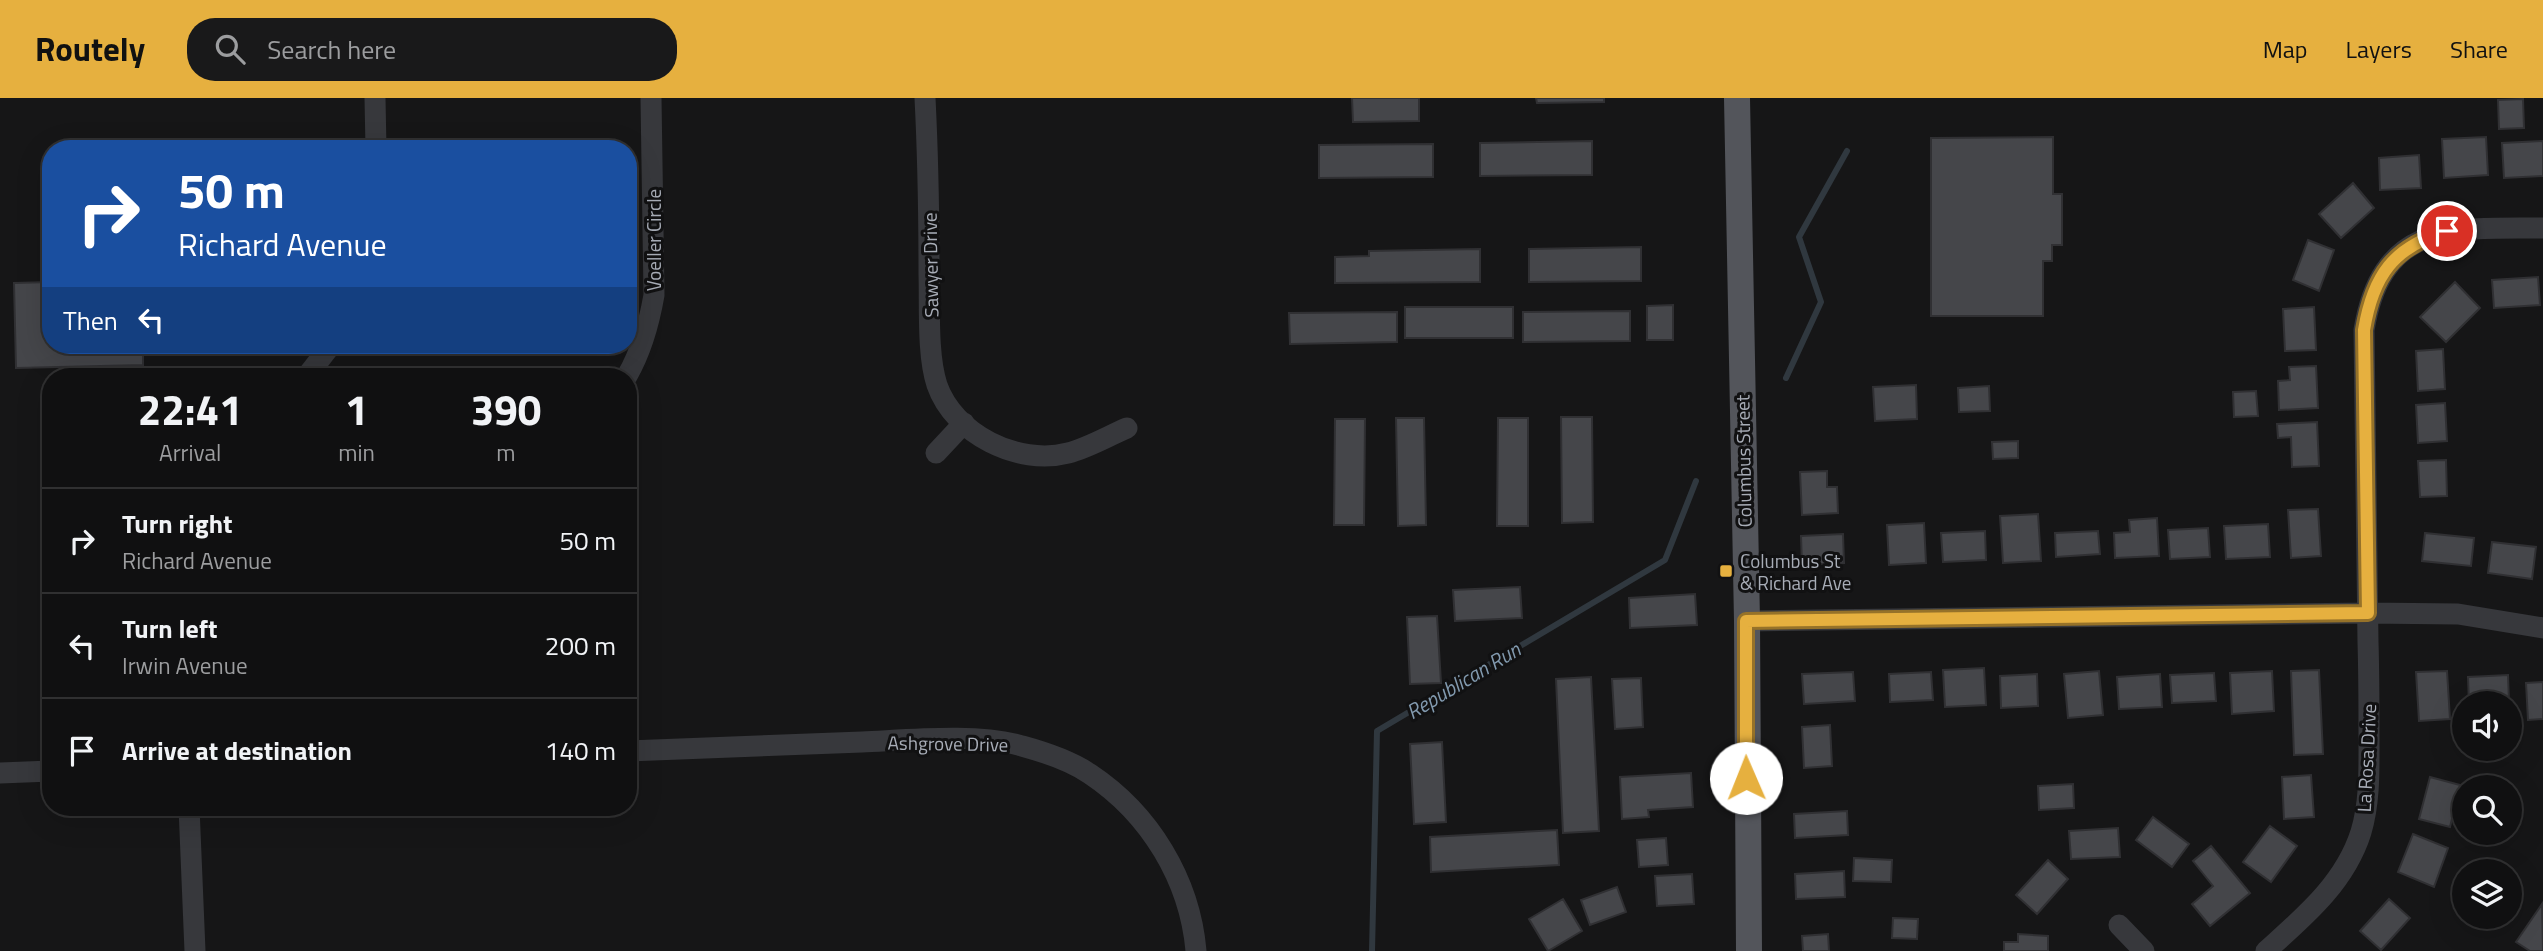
<!DOCTYPE html>
<html lang="en">
<head>
<meta charset="utf-8">
<style>
  :root { --surface:#101011; --page:#19191a; --text:#f1f3f6; --muted:#9c9d9f; --line:#303031; --accent:#e6b03f }
  body { margin:0; font-family:"Titillium Web",sans-serif; background:var(--page); color:var(--text); height:100vh; display:flex; flex-direction:column; font-size:26px; white-space:nowrap }
  * { box-sizing:border-box; margin:0 }
  p { font-size:23px; color:var(--muted) }
  .icon { flex:none; width:38px; height:38px; fill:none; stroke:currentColor; stroke-width:2; stroke-linecap:round; stroke-linejoin:round }
  .map { position:relative; flex:1; overflow:hidden }
  .side { position:absolute; left:42px; top:270px; width:595px; height:448px; display:flex; flex-direction:column; background:var(--surface); border-radius:28px; box-shadow:0 7px 28px #0002,0 0 0 2px var(--line) }
  .side>* { flex:none }
  .top-card { position:absolute; left:42px; top:42px; width:595px; height:214px; border-radius:28px; box-shadow:0 7px 28px #0002,0 0 0 2px var(--line); background:#1a4fa0; color:#fff; overflow:hidden }
  .controls { position:absolute; left:2452px; top:593px; display:grid; gap:14px }
  .controls a { display:grid; place-items:center; width:70px; height:70px; border-radius:50%; background:var(--surface); box-shadow:0 7px 28px #0002,0 0 0 2px var(--line); font-size:35px }
  .pin { position:absolute; display:grid; place-items:center; width:60px; height:60px; color:#fff; margin:-30px; border:4px solid #fff; border-radius:50%; box-shadow:0 2px 7px #0007 }
  .me { position:absolute; width:77px; margin:-38px; rotate:359deg; stroke-linejoin:round; filter:drop-shadow(0 0 5px #0008) }
  .turn { display:flex; align-items:center; gap:24px; height:147px; padding:0 21px; font-size:32px }
  .turn .icon { width:91px; height:91px; stroke-width:2.5 }
  .turn b { display:block; font-size:49px; line-height:60px }
  .then { display:flex; align-items:center; height:66px; padding:0 21px; background:#0003; gap:14px; font-size:26px }
  .eta { display:flex; justify-content:space-evenly; align-items:center; height:119px; text-align:center }
  .eta b { font-size:42px; font-weight:700; line-height:49px }
  ul { padding:0; list-style:none }
  li { display:flex; align-items:center; gap:21px; height:105px; padding:0 21px; border-top:2px solid var(--line) }
  li div { flex:1 }
  li b { display:block; font-size:26px }
  li em { font-style:normal }
  header { display:flex; align-items:center; gap:42px; box-sizing:border-box; height:98px; padding:0 35px; background:var(--accent); color:#111 }
  header strong { font-size:33px }
  nav { display:flex; gap:38px; margin-inline-start:auto; font-size:24px }
  .search { width:490px; height:63px; background:var(--page); display:flex; align-items:center; gap:18px; box-sizing:border-box; padding:0 24px; border-radius:28px; color:var(--muted); font-size:26px }
  .map>svg:first-child { display:block }
  .lines { fill:none; stroke-linecap:round; stroke-linejoin:round }
  .stream { stroke:#30383f; stroke-width:6 }
  .building { fill:#45464a; stroke:#303033; stroke-width:2 }
  .minor { stroke:#37383c; stroke-width:21 }
  .major { stroke:#53555b; stroke-width:26 }
  .route-casing { stroke:#967229; stroke-width:18 }
  .route { stroke:#e6b03f; stroke-width:12 }
  .poi-dot { fill:#e6b03f; stroke:#111112; stroke-width:2.5 }
  .labels { text-anchor:middle; dominant-baseline:central; stroke-width:6; stroke-linejoin:round; paint-order:stroke }
  .street-label { font-size:19px; fill:#a8adb7; stroke:#111112 }
  .poi-label { font-size:19px; fill:#a8adb7; stroke:#111112; text-anchor:start }
  .water-label { font-size:21px; font-style:italic; fill:#829aaf; stroke:#111112 }
</style>
</head>
<body>
<header>
<strong>Routely</strong>
<div class="search"><svg class="icon" aria-label="search" viewBox="0 0 24 24"><circle cx="10" cy="10" r="6"/><path d="M15 15l6 6"/></svg>Search here</div>
<nav><a>Map</a><a>Layers</a><a>Share</a></nav>
</header>
<div class="map">
<svg width="2543" height="853" viewBox="0 0 2543 853">
  <rect width="100%" height="100%" fill="#161617"/>
  <g class="lines">
    <!-- stream -->
    <path class="stream" d="M1786 280 1821 204 1799 139 1847 53
      M1372 853 1377 633 1665 462 1696 383"/>
  </g>
  <!-- building -->
  <path class="building" d="M1352 0H1419V23L1353 24Z
    M1536 0H1604V4L1537 5Z
    M2523 1 2524 30 2499 31 2498 2Z
    M2053 39V96H2062V147H2052V163H2043V218H1931V40Z
    M2486 39 2488 77 2444 80 2442 41Z
    M1592 43V77L1480 78V45Z
    M2543 43V78L2504 80 2502 45Z
    M1433 46V79L1319 80V47Z
    M2419 57 2421 90 2380 92 2379 60Z
    M2353 85 2374 110 2341 140 2319 116Z
    M2308 142 2334 152 2319 193 2293 182Z
    M1641 149V183L1529 184V151Z
    M1480 151V184L1335 185V159L1369 158V153Z
    M2538 179 2540 207 2494 210 2492 182Z
    M51 184V247H143V267L16 270 14 185Z
    M2455 184 2480 210 2446 244 2420 219Z
    M1673 207V242H1647V208Z
    M1405 209H1513V240H1405Z
    M2314 209 2316 252 2285 253 2283 211Z
    M1630 213V243L1523 244V214Z
    M1397 214V244L1290 246 1289 215Z
    M2443 251 2445 291 2418 293 2416 253Z
    M2316 268 2318 310 2279 312 2278 283 2290 282 2289 269Z
    M1916 287 1917 321 1875 323 1873 289Z
    M1989 288 1990 313 1959 314 1958 290Z
    M2256 293 2258 318 2234 319 2233 294Z
    M2445 305 2447 343 2418 345 2416 307Z
    M1561 319H1592L1593 424 1562 425Z
    M1396 320H1424L1426 427 1398 428Z
    M1498 320H1528V428H1497Z
    M1335 321H1365L1364 427H1334Z
    M2317 324 2319 368 2292 369 2291 339 2278 340 2277 326Z
    M2018 343V360L1993 361 1992 344Z
    M2446 362 2447 398 2420 399 2418 363Z
    M1827 373V389H1837L1838 415 1802 417 1800 374Z
    M2318 411 2321 458 2291 460 2288 412Z
    M2038 416 2041 463 2003 465 2000 418Z
    M2157 420 2159 458 2115 460 2114 435 2130 434 2129 422Z
    M1924 425 1926 465 1889 467 1887 427Z
    M2268 426 2270 459 2226 461 2224 428Z
    M2208 430 2210 459 2170 461 2168 432Z
    M1985 433 1986 462 1943 464 1941 435Z
    M2098 433 2100 456 2056 459 2055 435Z
    M2425 435 2474 440 2471 468 2422 463Z
    M1843 436 1844 465 1802 467 1801 438Z
    M2492 444 2536 449 2532 481 2488 475Z
    M1520 489 1522 520 1455 523 1453 492Z
    M1695 496 1697 527 1630 530 1629 500Z
    M1437 518 1441 585 1410 586 1407 519Z
    M1984 570 1986 607 1945 609 1943 572Z
    M2319 572 2323 656 2294 657 2291 573Z
    M2099 573 2103 617 2068 620 2064 576Z
    M2272 573 2274 613 2232 616 2230 575Z
    M2447 573 2450 621 2419 623 2416 574Z
    M1853 574 1855 603 1804 606 1802 576Z
    M1931 574 1933 602 1890 604 1889 576Z
    M2214 575 2216 603 2172 605 2170 577Z
    M2037 576 2038 608 2001 610 2000 578Z
    M2160 576 2162 609 2119 611 2117 579Z
    M2508 577 2509 604 2469 606 2468 579Z
    M1591 579 1599 733 1563 735 1556 581Z
    M1641 580 1643 629 1615 631 1612 581Z
    M2543 584V621L2528 622 2526 585Z
    M1830 627 1832 668 1804 670 1802 629Z
    M1442 644 1446 724 1414 726 1410 646Z
    M1691 675 1693 709 1648 712 1649 719 1622 721 1620 679Z
    M2311 677 2314 719 2284 721 2282 679Z
    M2430 679 2460 687 2450 729 2419 721Z
    M2073 686 2074 710 2039 712 2038 688Z
    M1847 713 1848 737 1795 740 1794 716Z
    M2153 719 2189 746 2172 769 2136 742Z
    M2270 728 2297 748 2271 784 2243 764Z
    M2118 730 2120 759 2071 761 2069 733Z
    M1557 732 1559 767 1431 774 1430 739Z
    M2413 736 2448 750 2434 789 2398 774Z
    M1666 740 1668 767 1639 769 1637 742Z
    M2211 748 2250 795 2210 828 2192 806 2213 788 2193 763Z
    M1854 760 1892 762 1891 784 1853 783Z
    M2048 762 2068 781 2037 816 2016 797Z
    M1844 773 1845 799 1796 801 1795 776Z
    M1692 776 1694 806 1657 808 1655 778Z
    M1617 789 1626 814 1590 827 1581 802Z
    M1563 801 1582 833 1548 853 1529 821Z
    M2389 801 2410 820 2381 852 2360 833Z
    M2542 806 2543 853H2530L2516 844Z
    M1893 820 1918 821 1917 841 1892 840Z
    M1828 836 1829 853H1803L1802 838Z
    M2018 836 2048 838V853H2004V844H2018Z"/>
  <g class="lines">
    <!-- minor -->
    <path class="minor" d="M375 0 376 51
      M925 0C928 59 929 117 929 176 930 207 927 257 937 287 954 336 1018 368 1068 355 1088 350 1108 338 1127 330
      M307 278 331 247
      M627 278C642 252 649 226 654 197L651 0
      M936 355 964 325
      M1747 523 2368 515 2458 516 2543 530
      M628 653C706 650 784 647 862 644 908 642 979 635 1022 648 1044 654 1071 663 1090 676 1150 716 1190 782 1196 853
      M0 675 51 673
      M189 709 195 853
      M2119 827 2144 853
      M2266 853C2304 819 2345 785 2361 734 2370 704 2369 671 2369 640 2369 608 2369 576 2368 544 2366 440 2365 336 2364 232 2382 123 2453 130 2543 130"/>
    <!-- major -->
    <path class="major" d="M1737 0 1747 523 1749 853"/>
  </g>
  <g class="lines">
    <!-- route casing -->
    <g class="route-casing">
      <path id="route" d="M1746 680V523L2368 515 2364 232C2373 178 2393 149 2447 133"/>
    </g>
    <!-- route -->
    <use href="#route" class="route"/>
  </g>
  <!-- markers -->
  <rect class="poi-dot" x="1719" y="466" width="14" height="14" rx="3.5"/>
  <g class="labels">
    <!-- street labels -->
    <g class="street-label">
      <text transform="translate(653 142) rotate(-90)">Voeller Circle</text>
      <text transform="translate(930 167) rotate(-91)">Sawyer Drive</text>
      <text transform="translate(1743 363) rotate(-91)">Columbus Street</text>
      <text transform="translate(948 645) rotate(1)">Ashgrove Drive</text>
      <text transform="translate(2366 660) rotate(-87)">La Rosa Drive</text>
    </g>
    <!-- poi labels -->
    <g class="poi-label">
      <text x="1740" y="462">Columbus St<tspan x="1740" dy="22">&amp; Richard Ave</tspan></text>
    </g>
    <!-- water labels -->
    <g class="water-label">
      <text transform="translate(1463 582) rotate(-31)">Republican Run</text>
    </g>
  </g>
</svg>
<div class="controls">
<a><svg class="icon" aria-label="sound" viewBox="0 0 24 24"><path d="M4 9h4l5-4v14l-5-4H4zM17 9q2 3 0 6"/></svg></a>
<a><svg class="icon" aria-label="search" viewBox="0 0 24 24"><circle cx="10" cy="10" r="6"/><path d="M15 15l6 6"/></svg></a>
<a><svg class="icon" aria-label="layers" viewBox="0 0 24 24"><path d="M12 4l9 5-9 5-9-5zM3 14l9 5 9-5"/></svg></a>
</div>
<div class="pin" style="left:2447px;top:133px;background:#d93025"><svg class="icon" aria-label="arrive" viewBox="0 0 24 24"><path d="M6 21V4h12l-3 4 3 4H6"/></svg></div>
<svg class="me" style="left:1746px;top:680px" viewBox="-20 -20 40 40"><circle r="19" fill="#fff"/><path d="M0-13L10 11 0 6-10 11z" fill="#e6b03f"/></svg>
<div class="top-card">
<div class="turn"><svg class="icon" aria-label="right" viewBox="0 0 24 24"><path d="M7 20v-9h11M14 6l5 5-5 5"/></svg><div><b>50 m</b>Richard Avenue</div></div>
<div class="then">Then<svg class="icon" aria-label="left" viewBox="0 0 24 24"><path d="M17 20v-9H6M10 6l-5 5 5 5"/></svg></div>
</div>
<section class="side">
<div class="eta">
<div><b>22:41</b><p>Arrival</p></div>
<div><b>1</b><p>min</p></div>
<div><b>390</b><p>m</p></div>
</div>
<ul>
<li><svg class="icon" aria-label="right" viewBox="0 0 24 24"><path d="M7 20v-9h11M14 6l5 5-5 5"/></svg><div><b>Turn right</b><p>Richard Avenue</p></div><em>50 m</em></li>
<li><svg class="icon" aria-label="left" viewBox="0 0 24 24"><path d="M17 20v-9H6M10 6l-5 5 5 5"/></svg><div><b>Turn left</b><p>Irwin Avenue</p></div><em>200 m</em></li>
<li><svg class="icon" aria-label="arrive" viewBox="0 0 24 24"><path d="M6 21V4h12l-3 4 3 4H6"/></svg><div><b>Arrive at destination</b></div><em>140 m</em></li>
</ul>
</section>
</div>
</body>
</html>
